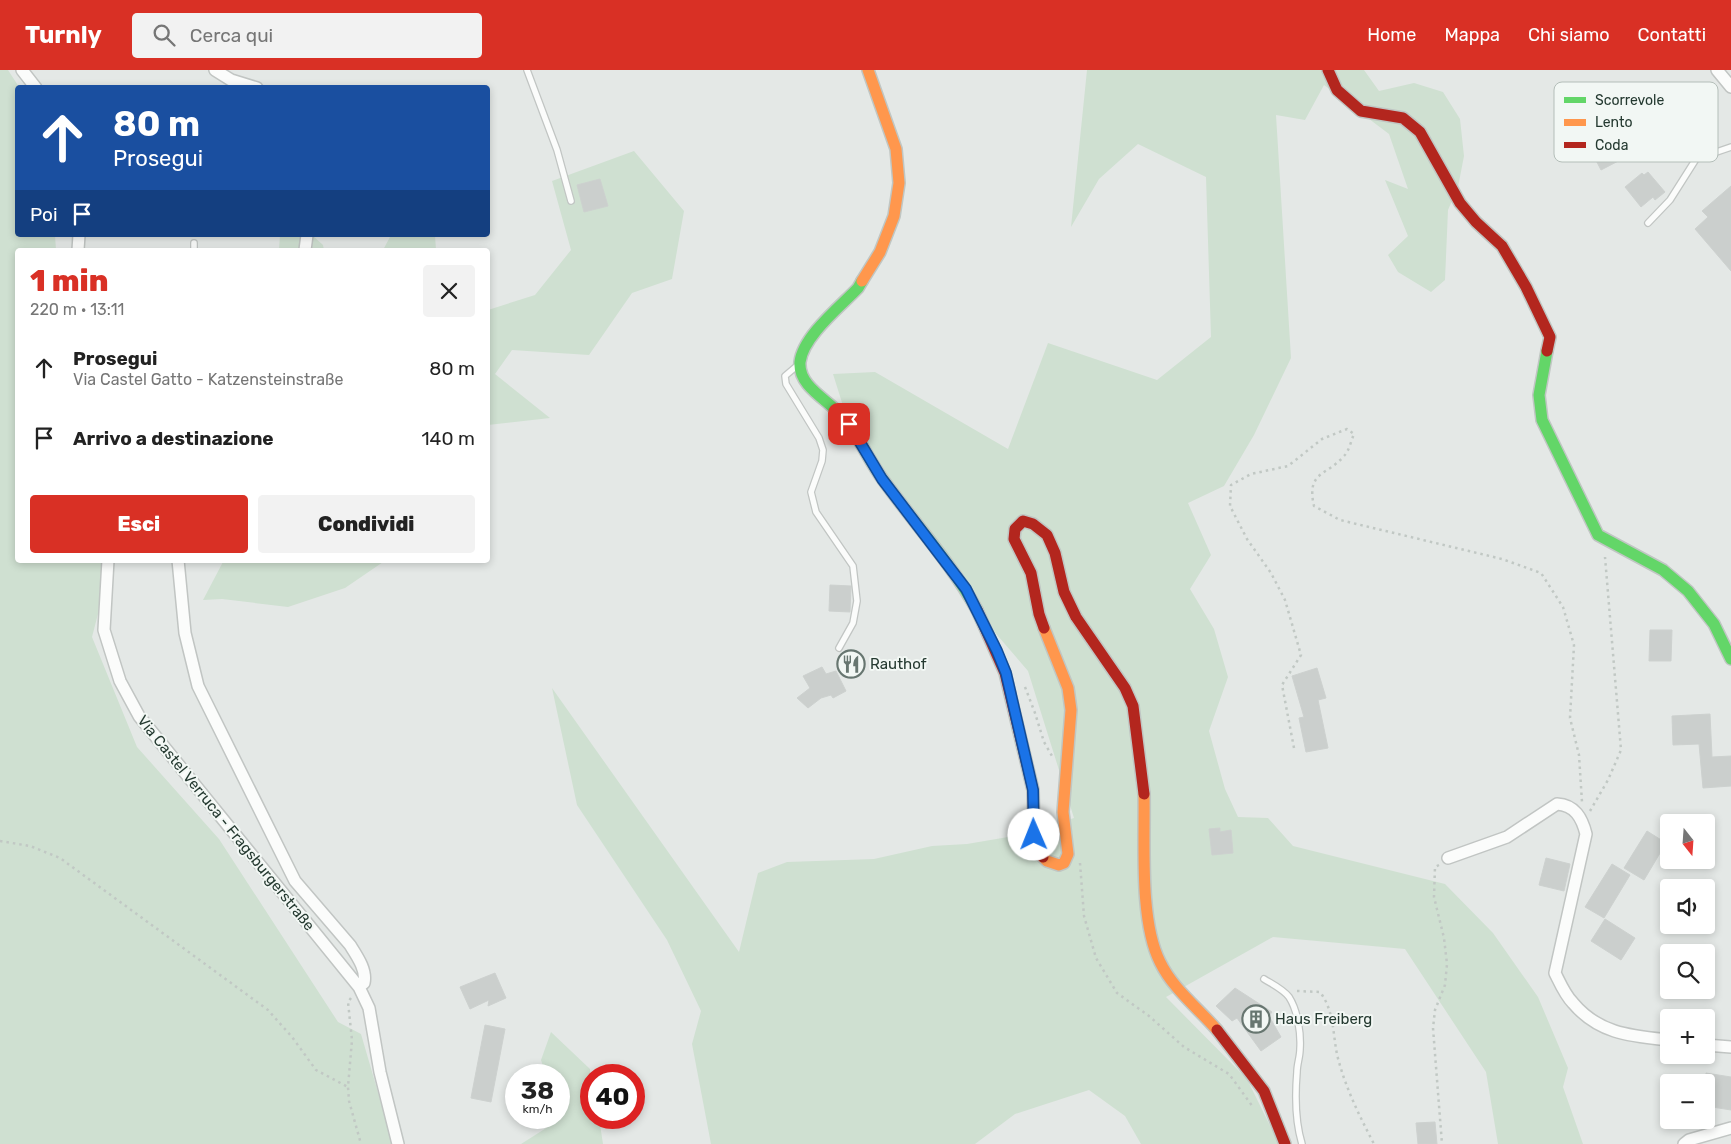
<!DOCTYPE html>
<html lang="it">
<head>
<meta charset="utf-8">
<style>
  :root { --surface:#fff; --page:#f2f2f2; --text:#222; --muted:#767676; --accent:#d93025 }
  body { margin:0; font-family:Rubik,sans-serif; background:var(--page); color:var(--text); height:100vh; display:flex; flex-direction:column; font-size:19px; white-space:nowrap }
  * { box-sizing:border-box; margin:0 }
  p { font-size:16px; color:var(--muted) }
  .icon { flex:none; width:28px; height:28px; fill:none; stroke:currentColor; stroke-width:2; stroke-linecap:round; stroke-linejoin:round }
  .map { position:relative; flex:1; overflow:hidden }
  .side { position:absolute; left:15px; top:178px; width:475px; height:315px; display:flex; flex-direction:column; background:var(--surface); border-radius:5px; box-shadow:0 2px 8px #0003 }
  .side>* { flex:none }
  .top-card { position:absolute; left:15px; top:15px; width:475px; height:152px; border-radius:5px; box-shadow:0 2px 8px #0003; background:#1a4fa0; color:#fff; overflow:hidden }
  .needle { width:32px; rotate:163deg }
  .controls { position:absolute; left:1660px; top:744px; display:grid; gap:10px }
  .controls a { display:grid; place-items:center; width:55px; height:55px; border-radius:5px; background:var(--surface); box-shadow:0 2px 8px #0003; font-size:25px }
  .speed { position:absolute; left:505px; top:994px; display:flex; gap:10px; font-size:25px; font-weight:700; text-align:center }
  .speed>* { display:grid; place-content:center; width:65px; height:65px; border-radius:50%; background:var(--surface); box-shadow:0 2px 8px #0003; line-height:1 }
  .speed small { font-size:12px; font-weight:400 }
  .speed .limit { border:8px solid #d22; background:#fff; color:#111 }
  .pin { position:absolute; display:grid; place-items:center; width:42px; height:42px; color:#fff; margin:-21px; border-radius:10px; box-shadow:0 2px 8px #0006 }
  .me { position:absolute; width:55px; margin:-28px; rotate:359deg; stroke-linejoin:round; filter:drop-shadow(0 0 4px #0008) }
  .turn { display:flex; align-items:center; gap:18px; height:105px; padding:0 15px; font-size:22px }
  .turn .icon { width:65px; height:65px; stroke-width:2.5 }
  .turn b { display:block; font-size:35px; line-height:42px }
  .then { display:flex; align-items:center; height:48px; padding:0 15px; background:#0003; gap:10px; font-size:19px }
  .round { display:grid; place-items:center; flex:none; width:52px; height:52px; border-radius:5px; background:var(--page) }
  .summary { display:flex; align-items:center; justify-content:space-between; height:85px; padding:0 15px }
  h1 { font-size:30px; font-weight:800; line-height:38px; color:var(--accent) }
  .action { display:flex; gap:10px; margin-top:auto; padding:10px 15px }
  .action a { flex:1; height:58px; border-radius:5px; background:var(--accent); color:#fff; font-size:20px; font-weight:800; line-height:58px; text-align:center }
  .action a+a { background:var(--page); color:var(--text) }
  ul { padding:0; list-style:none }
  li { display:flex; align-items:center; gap:15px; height:70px; padding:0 15px }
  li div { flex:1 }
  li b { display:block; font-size:19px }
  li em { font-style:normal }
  header { display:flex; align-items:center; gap:30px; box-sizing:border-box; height:70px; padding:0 25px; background:var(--accent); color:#fff }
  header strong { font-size:24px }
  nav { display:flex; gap:28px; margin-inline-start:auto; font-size:18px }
  .search { width:350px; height:45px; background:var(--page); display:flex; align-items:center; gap:12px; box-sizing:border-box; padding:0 18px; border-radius:5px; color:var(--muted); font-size:19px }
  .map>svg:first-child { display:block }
  .green { fill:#cfe0d1 }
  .building { fill:#cbcfcd; stroke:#cdd1cf }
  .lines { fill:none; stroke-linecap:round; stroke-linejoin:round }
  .lane-casing { stroke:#c1c5c3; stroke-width:8 }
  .street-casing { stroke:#c1c5c3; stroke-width:14 }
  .fast-casing { stroke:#c0c6c3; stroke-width:14 }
  .slow-casing { stroke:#c0c6c3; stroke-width:14 }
  .jam-casing { stroke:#c0c6c3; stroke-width:14 }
  .path { stroke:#c1c8c4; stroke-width:2.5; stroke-dasharray:2.5 4; stroke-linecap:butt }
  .lane { stroke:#fbfcfb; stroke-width:5.5 }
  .street { stroke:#fbfcfb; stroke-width:11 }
  .fast { stroke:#63d668; stroke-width:11 }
  .slow { stroke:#ff974d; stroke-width:11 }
  .jam { stroke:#b3261e; stroke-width:11 }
  .route-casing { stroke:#114b97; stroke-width:12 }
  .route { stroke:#1a73e8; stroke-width:9 }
  .labels { text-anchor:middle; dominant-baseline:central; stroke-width:4; stroke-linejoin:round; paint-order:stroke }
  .poi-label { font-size:15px; fill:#243930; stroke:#f2f7f4; text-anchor:start }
  .street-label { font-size:15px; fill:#243930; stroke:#f2f7f4 }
  .key { fill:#f2f7f4; stroke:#b4beb9; stroke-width:1 }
  .key-label { font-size:14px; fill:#243930 }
</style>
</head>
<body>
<header>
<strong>Turnly</strong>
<div class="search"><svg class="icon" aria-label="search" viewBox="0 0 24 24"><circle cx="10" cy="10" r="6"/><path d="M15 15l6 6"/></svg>Cerca qui</div>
<nav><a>Home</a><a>Mappa</a><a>Chi siamo</a><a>Contatti</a></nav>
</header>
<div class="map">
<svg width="1731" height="1074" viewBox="0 0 1731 1074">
  <rect width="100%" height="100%" fill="#e4e8e6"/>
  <!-- green -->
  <path class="green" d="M0 0H8L19 17 18 165H55L56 180H18V490H112L92 567 137 677 219 769 338 952 361 964 393 1074H0Z
    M1087 0H1364L1379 21 1414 13 1443 22 1460 49 1464 86 1458 117 1448 140 1445 210 1431 222 1398 202 1388 185 1408 166 1385 110 1408 119 1389 64 1324 15 1305 50 1276 45 1291 288 1254 365 1224 416 1188 433 1211 485 1190 519 1214 559 1228 607 1209 661 1225 719 1238 747 1268 748 1293 776 1445 814 1493 863 1538 927 1568 998 1563 1017 1583 1074H1498L1486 1002 1405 879 1273 867 1166 927 1247 1009 1279 1074H1141L1125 1046 1089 1020 1015 1044 975 1074H711L692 974 701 941 667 870 577 735 552 618 739 882 758 803 787 792 874 789 932 776 967 774 1014 766 1074 748 1028 601 979 544 844 339 833 304 875 302 1008 379 1048 273 1157 310 1211 267 1206 107 1138 74 1099 109 1071 157Z
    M634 81 684 141 672 209 632 223 589 285 512 280 495 304 550 348 488 355V240L535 225 571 180 552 111Z
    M280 165H312L323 175 324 180H279Z
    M391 165H435L436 180H383Z
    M224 490H386L345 518 288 537 222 529 203 530Z
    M551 962 590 999 591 1048H599L603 1074H521L551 1055V1048H559V1005H546L541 990Z"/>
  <!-- building -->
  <path class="building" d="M1609 54 1626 87 1601 100 1584 67Z
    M1648 102 1665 122 1655 130 1653 127 1641 137 1625 117 1642 103 1644 105Z
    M600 109 608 136 584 142 577 115Z
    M1731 116V201L1695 159 1708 147 1702 141Z
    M830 515 851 516 850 542 829 541Z
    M1650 560H1672L1671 591H1649Z
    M822 597 826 604 836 601 846 621 833 628 831 625 821 628 808 638 797 628 810 618 803 606Z
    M1317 598 1326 628 1318 630 1328 678 1306 682 1299 648 1304 647 1292 606Z
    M1710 644 1712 687 1731 686V716L1703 718 1699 674 1673 675 1672 646Z
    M1220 758V762L1231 760 1233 783 1212 785 1209 759Z
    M1647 761 1666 773 1644 810 1624 798Z
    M1546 788 1570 794 1564 821 1539 815Z
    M1612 794 1630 805 1604 848 1585 837Z
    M1605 849 1635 868 1621 890 1591 871Z
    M495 903 506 928 488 936 489 930 470 939 460 917Z
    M1235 918 1272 942 1269 946 1281 967 1261 981 1237 948 1232 951 1216 936Z
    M485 955 505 959 491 1032 471 1028Z
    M1706 1003 1731 1007V1040L1706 1036Z
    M1435 1052 1437 1074H1418L1416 1053Z"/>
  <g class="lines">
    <!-- lane casing -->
    <g class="lane-casing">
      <path id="lane" d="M527 0 557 80 571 131
        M1648 153 1670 130 1696 89 1731 77
        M194 180V173
        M798 295 785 306 786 314 819 368 823 380 822 391 811 422 816 442 853 496 857 531 853 553 839 578
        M1264 909C1272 914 1283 919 1289 927 1298 941 1301 964 1300 979 1300 987 1297 994 1297 1002 1295 1026 1295 1051 1302 1074"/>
    </g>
    <!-- street casing -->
    <g class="street-casing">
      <path id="street" d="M22 0 36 18
        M215 0 231 10 257 18
        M1717 0 1731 17
        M78 180 79 165
        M305 180 307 165
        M108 490 104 560 120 611 139 646 359 917 369 938 380 1002 398 1074
        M178 490 185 563 198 616 295 811 350 875C357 886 367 900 364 913L359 917
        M1448 788 1507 767 1557 734C1575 735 1582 748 1586 764L1555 903C1560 913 1565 925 1573 933 1599 964 1631 966 1669 970
        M1706 975 1731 977
        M1684 1074 1689 1070 1731 1058"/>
    </g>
    <!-- fast casing -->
    <g class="fast-casing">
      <path id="fast" d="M862 211 858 218C841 236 803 266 800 292 798 317 829 330 843 347 859 366 869 391 884 411 915 454 952 494 977 540
        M1547 281 1539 325 1542 350 1598 465 1663 500 1688 521 1714 554 1731 589"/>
    </g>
    <!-- slow casing -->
    <g class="slow-casing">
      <path id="slow" d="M862 211 880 182 894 146 899 113 896 79 868 0
        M1144 724C1145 772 1139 850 1160 892 1173 919 1198 938 1217 960
        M1043 787 1047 791 1059 795 1064 793 1068 784 1063 742 1071 640 1068 618 1044 558"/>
    </g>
    <!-- jam casing -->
    <g class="jam-casing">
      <path id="jam" d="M1328 0 1337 20 1361 41 1403 48 1420 62 1460 133 1476 152 1502 176 1526 217 1550 267 1547 281
        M977 540 1005 603 1033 720 1034 765 1038 783 1043 787
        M1044 558 1039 544 1031 503 1014 469 1015 459 1023 451 1033 454 1047 465 1055 483 1064 522 1076 547 1125 618 1133 636 1144 724
        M1217 960 1264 1021 1285 1074"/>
    </g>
    <!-- path -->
    <path class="path" d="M1025 617 1035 643 1044 672 1052 686
      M1294 678 1282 615 1301 585 1285 530 1271 503 1247 469 1230 436 1231 415 1251 404 1288 396 1322 369 1347 359 1354 364C1351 371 1349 381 1344 386 1327 406 1306 401 1314 436L1340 450 1502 489 1541 503 1563 537 1574 575 1570 648 1579 685 1582 732
      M1590 741 1608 710 1621 680 1605 487
      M0 771 30 776 60 788 268 940 292 967 316 1000 348 1017
      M1080 793 1084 846 1096 888 1117 923 1149 946 1184 977 1229 1004 1253 1037
      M1439 795 1435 797 1434 827 1444 868 1447 894 1445 915 1435 940 1433 958 1442 1074
      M1297 921 1320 922C1336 943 1332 969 1339 992 1347 1021 1360 1047 1374 1074
      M351 928 348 932 352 970 348 1017 349 1031 361 1074"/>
    <!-- lane -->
    <use href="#lane" class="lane"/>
    <!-- street -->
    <use href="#street" class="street"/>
    <!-- fast -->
    <use href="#fast" class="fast"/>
    <!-- slow -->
    <use href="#slow" class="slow"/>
    <!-- jam -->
    <use href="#jam" class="jam"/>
  </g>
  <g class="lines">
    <!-- route casing -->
    <g class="route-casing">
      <path id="route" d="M849 354 882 409 966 519 997 581 1006 603 1033 720 1034 765"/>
    </g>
    <!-- route -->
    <use href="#route" class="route"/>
  </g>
  <!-- icons -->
  <defs>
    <g id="restaurant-ring" transform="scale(1.4375)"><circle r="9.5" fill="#f2f7f4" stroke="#677670" stroke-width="1.5"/><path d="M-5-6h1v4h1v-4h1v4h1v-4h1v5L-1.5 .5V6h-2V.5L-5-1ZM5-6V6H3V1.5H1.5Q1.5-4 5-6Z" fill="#677670"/></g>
    <g id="building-ring" transform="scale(1.4375)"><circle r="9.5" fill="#f2f7f4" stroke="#677670" stroke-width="1.5"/><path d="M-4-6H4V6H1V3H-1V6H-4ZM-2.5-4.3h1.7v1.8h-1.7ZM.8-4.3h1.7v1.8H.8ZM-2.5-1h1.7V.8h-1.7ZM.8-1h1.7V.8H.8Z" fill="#677670"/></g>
  </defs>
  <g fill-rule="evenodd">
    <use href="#restaurant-ring" x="851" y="594"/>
    <use href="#building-ring" x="1256" y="949"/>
  </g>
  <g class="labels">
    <!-- poi labels -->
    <g class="poi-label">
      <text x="870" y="594">Rauthof</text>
      <text x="1275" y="949">Haus Freiberg</text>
    </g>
    <!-- street labels -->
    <g class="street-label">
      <text transform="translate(226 753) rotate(51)">Via Castel Verruca - Fragsburgerstraße</text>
    </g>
  </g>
  <!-- legend -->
  <rect x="1554" y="12" width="164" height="80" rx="8" class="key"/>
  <rect x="1564" y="27" width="22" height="6" fill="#63d668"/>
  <rect x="1564" y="49" width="22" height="7" fill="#ff974d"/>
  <rect x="1564" y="72" width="22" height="6" fill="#b3261e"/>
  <g class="key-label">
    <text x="1595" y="35">Scorrevole</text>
    <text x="1595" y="57">Lento</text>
    <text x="1595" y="80">Coda</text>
  </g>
</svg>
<div class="controls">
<a><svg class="needle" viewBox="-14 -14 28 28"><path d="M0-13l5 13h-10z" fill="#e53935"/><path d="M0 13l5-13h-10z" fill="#767676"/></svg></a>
<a><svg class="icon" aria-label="sound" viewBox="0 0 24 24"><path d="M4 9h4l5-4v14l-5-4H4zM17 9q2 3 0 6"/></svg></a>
<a><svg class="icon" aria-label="search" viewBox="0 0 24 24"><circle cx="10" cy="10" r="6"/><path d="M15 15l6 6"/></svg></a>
<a>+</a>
<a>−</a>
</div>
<div class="speed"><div>38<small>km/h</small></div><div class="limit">40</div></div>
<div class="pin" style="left:849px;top:354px;background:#d93025"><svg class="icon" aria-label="arrive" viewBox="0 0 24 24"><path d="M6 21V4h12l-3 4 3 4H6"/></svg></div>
<svg class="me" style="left:1034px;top:765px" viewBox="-20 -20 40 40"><circle r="19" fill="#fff"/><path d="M0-13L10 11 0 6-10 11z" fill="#1a73e8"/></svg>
<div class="top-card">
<div class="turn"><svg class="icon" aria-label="ahead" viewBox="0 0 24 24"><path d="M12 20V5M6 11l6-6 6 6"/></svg><div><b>80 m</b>Prosegui</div></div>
<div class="then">Poi<svg class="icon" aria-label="arrive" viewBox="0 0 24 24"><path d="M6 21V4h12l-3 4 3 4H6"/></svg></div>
</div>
<section class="side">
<div class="summary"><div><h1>1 min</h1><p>220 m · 13:11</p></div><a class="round"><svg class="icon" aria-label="close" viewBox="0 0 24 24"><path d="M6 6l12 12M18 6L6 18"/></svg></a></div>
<ul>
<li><svg class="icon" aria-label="ahead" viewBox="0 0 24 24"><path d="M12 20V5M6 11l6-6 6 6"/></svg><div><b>Prosegui</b><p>Via Castel Gatto - Katzensteinstraße</p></div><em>80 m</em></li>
<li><svg class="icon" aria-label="arrive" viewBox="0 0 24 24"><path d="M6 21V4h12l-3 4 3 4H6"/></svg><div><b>Arrivo a destinazione</b></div><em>140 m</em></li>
</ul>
<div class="action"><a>Esci</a><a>Condividi</a></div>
</section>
</div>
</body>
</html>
